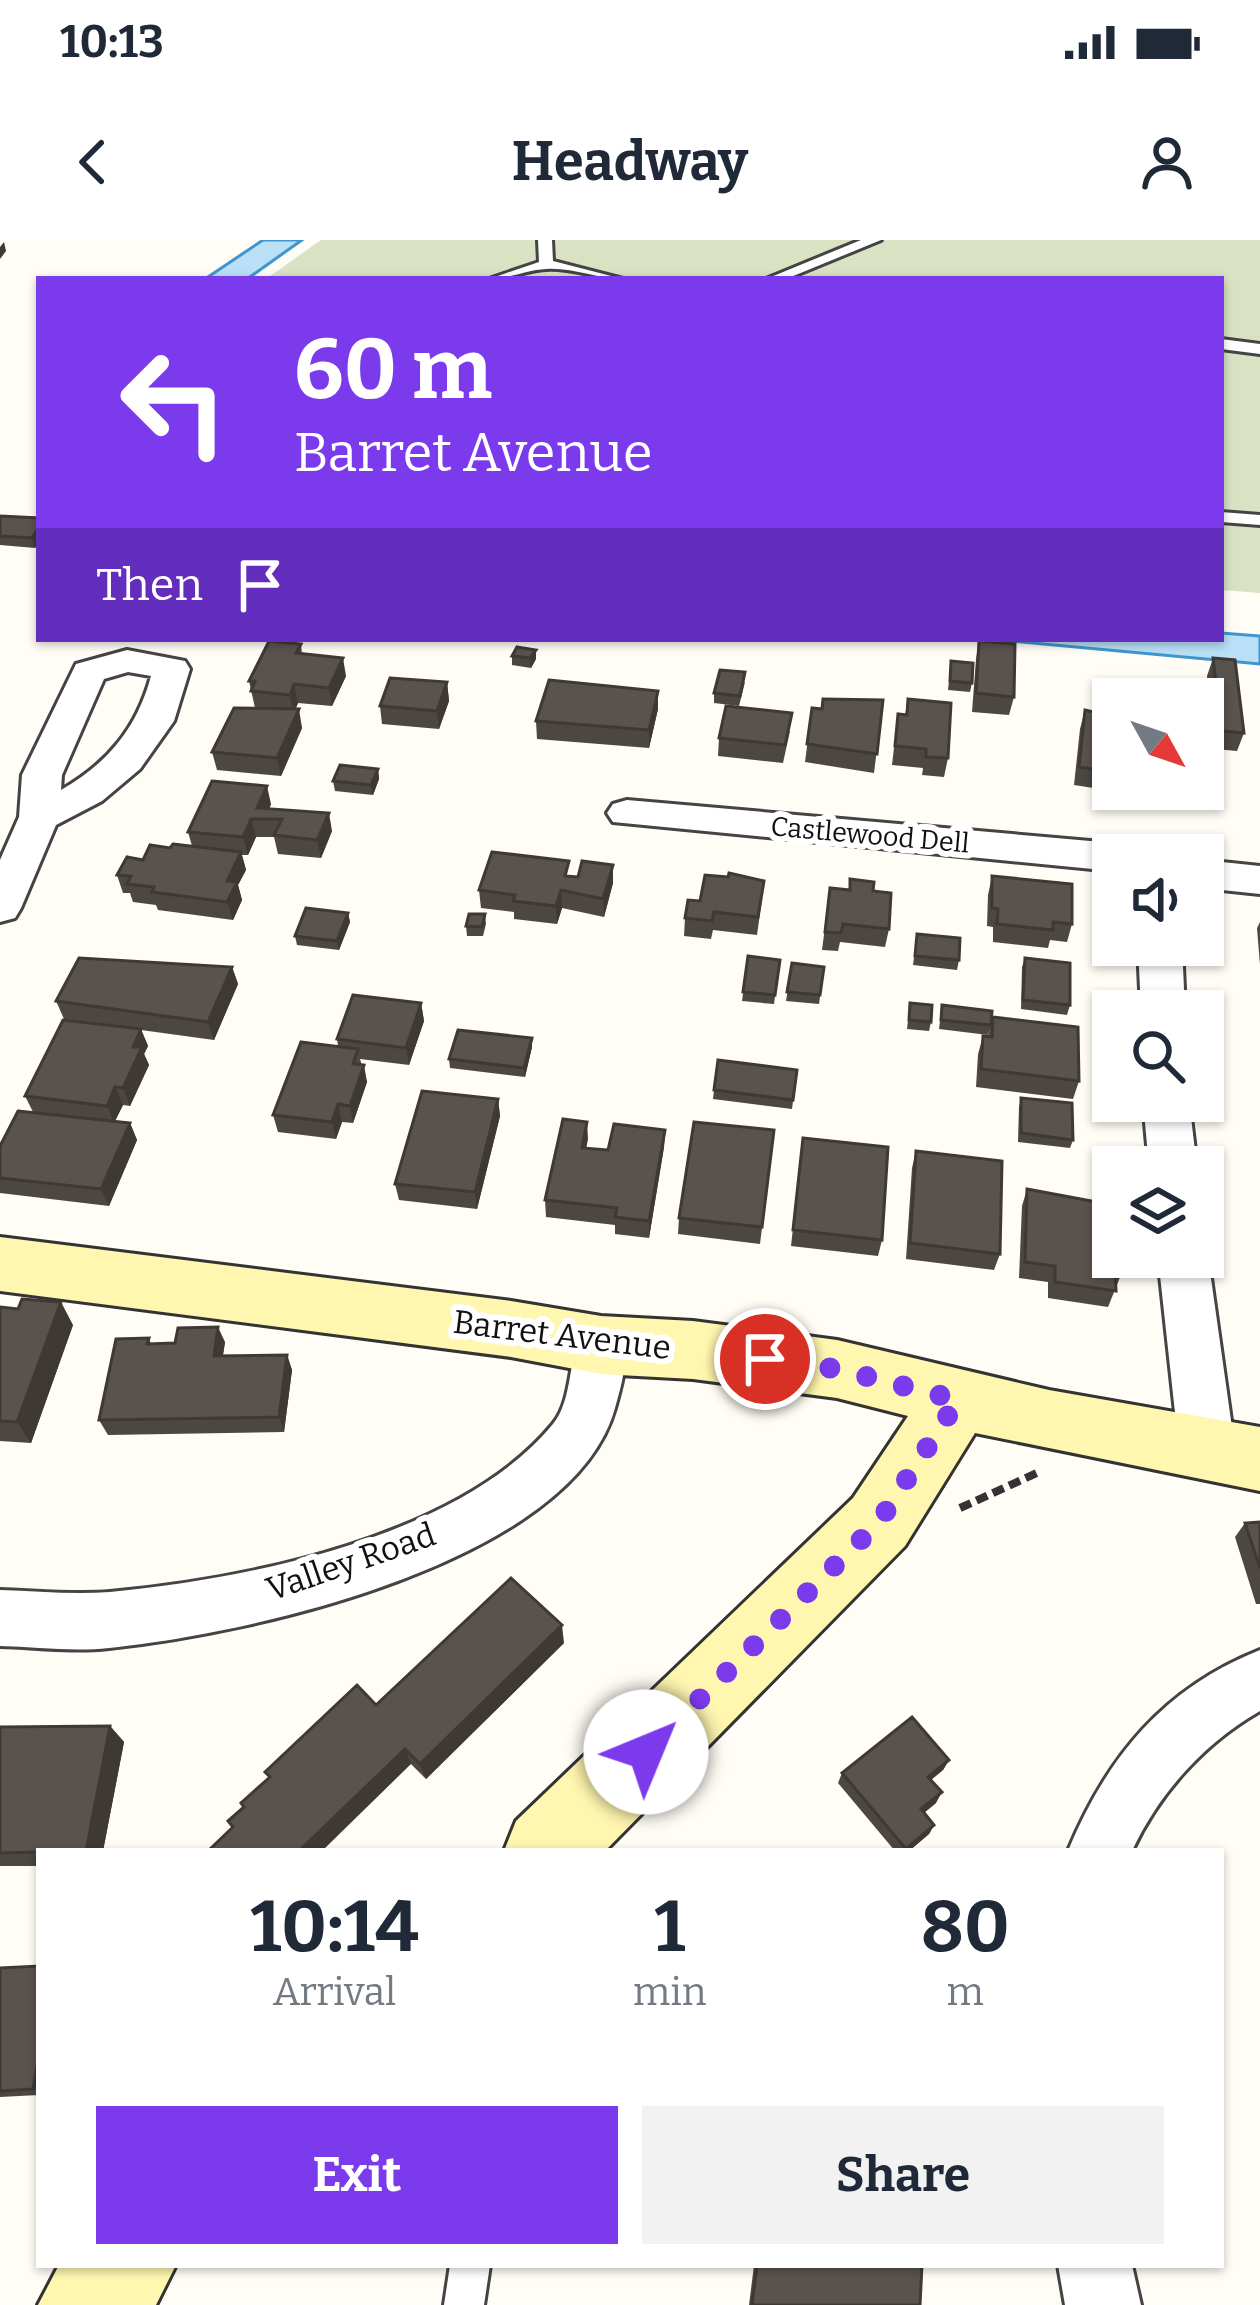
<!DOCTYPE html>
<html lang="en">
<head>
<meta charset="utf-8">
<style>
  :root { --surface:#fff; --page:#f2f2f3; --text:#1f2937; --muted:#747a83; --accent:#7c3aed }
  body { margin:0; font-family:Bitter,serif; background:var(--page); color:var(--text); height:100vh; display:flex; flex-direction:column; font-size:45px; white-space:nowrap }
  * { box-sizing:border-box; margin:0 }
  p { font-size:39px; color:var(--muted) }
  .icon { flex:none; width:66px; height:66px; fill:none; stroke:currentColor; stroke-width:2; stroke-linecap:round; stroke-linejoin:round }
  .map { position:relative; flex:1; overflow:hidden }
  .side { position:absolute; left:36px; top:1608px; width:1188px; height:420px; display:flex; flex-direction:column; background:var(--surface); border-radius:0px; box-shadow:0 3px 9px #0004 }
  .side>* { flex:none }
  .hud { position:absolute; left:36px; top:36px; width:1188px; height:366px; border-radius:0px; box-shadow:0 3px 9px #0004; background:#7c3aed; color:#fff; overflow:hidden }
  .needle { width:78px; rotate:130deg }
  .tools { position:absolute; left:1092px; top:438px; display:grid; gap:24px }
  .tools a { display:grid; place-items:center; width:132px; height:132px; border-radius:0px; background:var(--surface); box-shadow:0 3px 9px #0004; font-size:60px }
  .pin { position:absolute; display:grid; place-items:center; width:102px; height:102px; color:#fff; margin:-51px; border:6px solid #fff; border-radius:50%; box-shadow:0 3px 12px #0007 }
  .me { position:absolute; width:132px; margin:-66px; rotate:45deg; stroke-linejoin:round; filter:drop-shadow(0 0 9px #0008) }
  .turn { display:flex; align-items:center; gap:42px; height:252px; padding:0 60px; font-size:54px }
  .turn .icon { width:156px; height:156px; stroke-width:2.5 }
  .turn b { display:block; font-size:84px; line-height:102px }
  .then { display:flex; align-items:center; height:114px; padding:0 60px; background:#0003; gap:24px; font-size:45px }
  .eta { display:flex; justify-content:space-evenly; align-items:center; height:204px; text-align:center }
  .eta b { font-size:72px; font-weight:700; line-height:84px }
  .primary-button { display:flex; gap:24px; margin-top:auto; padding:24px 60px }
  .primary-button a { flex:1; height:138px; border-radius:0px; background:var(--accent); color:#fff; font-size:48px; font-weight:700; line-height:138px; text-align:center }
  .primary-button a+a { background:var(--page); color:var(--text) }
  .status { display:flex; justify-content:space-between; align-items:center; height:84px; padding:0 60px; background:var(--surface); direction:ltr }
  .status svg { height:33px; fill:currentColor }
  header { display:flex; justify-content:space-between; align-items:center; height:156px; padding:0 60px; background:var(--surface); font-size:54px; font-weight:700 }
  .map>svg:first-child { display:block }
  .cemetery { fill:#d9e3c4 }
  .water { fill:#b9e0f7; stroke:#3f96cf; stroke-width:3 }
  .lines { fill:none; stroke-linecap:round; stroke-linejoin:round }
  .lane-casing { stroke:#444; stroke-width:6 }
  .street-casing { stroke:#444; stroke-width:6 }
  .secondary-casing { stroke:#333; stroke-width:6 }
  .path { stroke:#333; stroke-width:8; stroke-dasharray:12 6; stroke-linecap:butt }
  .lane { fill:#fff; fill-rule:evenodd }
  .street { fill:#fff; fill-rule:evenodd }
  .secondary { fill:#fff6b0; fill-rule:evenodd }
  .wall { fill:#4d4742 }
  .shaded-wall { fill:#3f3936 }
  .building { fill:#5a524d; stroke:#3f3936; stroke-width:3 }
  .route { stroke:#7c3aed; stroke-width:21; stroke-dasharray:0 37.8 }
  .labels { text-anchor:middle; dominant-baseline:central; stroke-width:12; stroke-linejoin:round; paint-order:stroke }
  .far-street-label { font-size:27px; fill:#111; stroke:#fff }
  .street-label { font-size:33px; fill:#111; stroke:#fff }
</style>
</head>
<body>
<div class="status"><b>10:13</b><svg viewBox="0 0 49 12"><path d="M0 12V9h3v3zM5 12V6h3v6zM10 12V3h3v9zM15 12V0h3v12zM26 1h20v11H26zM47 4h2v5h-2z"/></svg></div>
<header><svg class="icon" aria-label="back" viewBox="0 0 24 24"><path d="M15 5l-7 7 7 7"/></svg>Headway<svg class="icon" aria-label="person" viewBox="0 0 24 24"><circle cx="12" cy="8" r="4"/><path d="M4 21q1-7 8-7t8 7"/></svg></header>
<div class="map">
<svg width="1260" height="2065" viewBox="0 0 1260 2065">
  <rect width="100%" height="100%" fill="#fffdf5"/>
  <!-- cemetery -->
  <path class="cemetery" d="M321 0H1260V353L1221 350V39H266Z"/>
  <!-- water -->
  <path class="water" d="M263 0H302L247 39H205Z
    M1221 393 1260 396V424L988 399H1221Z"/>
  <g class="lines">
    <!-- lane casing -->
    <g class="lane-casing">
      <path id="lane" d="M538 0H552L553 21 623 39C598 39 571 27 546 29 526 30 509 39 489 39L539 22Z
        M861 0H881L786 39H766Z
        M1221 99 1260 104V114L1221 109Z
        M1221 272 1260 275V285L1221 282Z
        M450 2025H490L484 2065H444Z"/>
    </g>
    <!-- street casing -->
    <g class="street-casing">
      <path id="street" d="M127 410 185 421 190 429 174 481 140 529 102 561 56 585 21 668 15 678 0 682V620L19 577 22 535 76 424ZM128 432 151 436C137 488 108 523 61 550L62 535 104 439Z
        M627 560 1113 603 1128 607 1132 615H1113V631L613 582 607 573 613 564Z
        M1203 620 1260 626V654L1203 648Z
        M1138 705H1182L1185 771H1141Z
        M1143 861H1189L1197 927H1149Z
        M1203 1007 1208 1017 1235 1209 1226 1226 1207 1233 1188 1226 1179 1209 1158 1017H1203Z
        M601 1083 620 1089C631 1113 622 1143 615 1168 572 1323 249 1394 109 1408 73 1412 36 1407 0 1406V1350C36 1351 73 1355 110 1352 248 1339 460 1297 553 1184 573 1160 568 1118 582 1089Z
        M1260 1410V1471C1204 1503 1159 1553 1132 1611H1068C1107 1517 1164 1448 1260 1410Z
        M1058 2025H1132L1141 2065H1065Z"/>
    </g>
    <!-- secondary casing -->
    <g class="secondary-casing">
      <path id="secondary" d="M0 997 511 1061 601 1076 693 1081 837 1100 1049 1150 1260 1187V1251L975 1193 905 1306 605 1611H504L516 1581 853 1258 908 1176 837 1158 693 1139 601 1134 511 1117 0 1051Z
        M59 2025H176L156 2065H38Z"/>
    </g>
    <!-- path -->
    <path class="path" d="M960 1268 1039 1232"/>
    <!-- lane -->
    <use href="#lane" class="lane"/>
    <!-- street -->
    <use href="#street" class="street"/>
    <!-- secondary -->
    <use href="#secondary" class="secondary"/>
  </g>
  <!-- wall -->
  <path class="wall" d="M0 276 39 278V301L35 308 0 305Z
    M979 401 1014 457 1009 475 972 472 976 419Z
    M301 404 302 414 346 436 332 466 298 463 295 469 302 488 281 536 217 530 212 512 255 468 249 441Z
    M512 416 536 419 531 428 512 425Z
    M1213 418 1244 493 1237 511 1203 508V459H1170L1174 447 1208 450 1207 436Z
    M951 421 972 443 970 452 948 450Z
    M447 442 449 461 439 489 382 484 380 466Z
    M745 442 739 466 714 463V453Z
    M908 459 948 518 944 537 922 535 923 528 892 525 898 474 905 475Z
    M883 460 874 533 805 522 812 468 822 469Z
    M658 469 649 508 537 499 536 481Z
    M1085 470 1113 477V549H1147L1145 556 1074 545 1080 489Z
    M790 491 783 523 718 516 719 498Z
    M378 529 379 539 373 555 335 551 333 541Z
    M271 564 269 569 332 591 321 618 278 614 274 597H256L248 615H242L246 630 238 645 242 660 233 680 158 670 156 665 133 662 130 653H123L117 635 143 620 170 608 192 606 188 592Z
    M613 625V643L604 677 562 668 557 684 514 679V672L481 668 479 650 570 636 578 637Z
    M992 636 1072 684 1067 702 1050 700 1048 708 993 702V687L987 686 988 655Z
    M850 639 873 651 889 689 885 707 840 702 838 711 822 710 830 648 849 650Z
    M762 659 757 695 713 690 711 699 684 696 685 678 700 661Z
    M348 673 350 682 339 710 297 705 295 696Z
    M485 674 486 684 483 696H467L466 686Z
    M1260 682V725L1257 688Z
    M917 694 959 720 957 730 913 725Z
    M748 716 780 720 774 764 742 761Z
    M1025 718 1070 765 1067 775 1021 769 1022 727Z
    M792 723 824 727 819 764 786 761Z
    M232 727 238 744 214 800 141 790 148 806 144 814 149 825 130 866 123 865 115 881 130 883 137 900 109 966 0 953V906L33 872 25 856 102 784 64 779 56 761Z
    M421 763 424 781 409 825 360 819 367 842 353 883 342 882 336 899 278 892 273 875 338 806 337 799Z
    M910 763 931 782 929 791 907 789Z
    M942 765 991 785 988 795 939 789Z
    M993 777 1079 841 1073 859 976 847 978 814 983 796H988Z
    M532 798V807L525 837 450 828 449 819Z
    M797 830 792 869 713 859 714 850Z
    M1021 858 1073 900 1070 908 1018 902 1019 867Z
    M498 859 500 876 477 969 399 960 395 944Z
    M587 882 586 908 608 910 665 890 664 907 649 998 615 994V985L546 977 545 960Z
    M774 890 760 1004 678 994 679 978Z
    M803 898 882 1000 878 1016 791 1006Z
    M916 911 1000 1014 994 1030 906 1019 912 928Z
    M1027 949 1123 1030 1108 1067 1048 1058V1042L1019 1038 1022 966Z
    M0 1067 73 1085 31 1203 0 1201Z
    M149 1098 151 1104 225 1102 223 1116 287 1115 292 1130 284 1192 108 1195 99 1180Z
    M1260 1282V1364H1256L1235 1297 1245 1283Z
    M564 1403 426 1539 411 1524 244 1567 269 1538 265 1532 376 1465Z
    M110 1486 124 1502 103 1611H39V1626H0V1487Z
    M949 1520 943 1530 931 1540 936 1563 924 1573 934 1585 929 1594 909 1611H895L838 1543 842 1533Z
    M39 1726V1855L0 1857V1728Z
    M754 2025H922L920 2065H749Z"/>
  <!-- shaded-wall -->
  <path class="shaded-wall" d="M4 2 6 11 0 19V7Z
    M39 287V301L35 308 32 298Z
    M536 410V419L531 428 530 418Z
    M343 418 346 436 332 466 329 448Z
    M447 442 449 461 439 489 437 471Z
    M294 444 298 463 294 473 290 455Z
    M658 451V469L649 508V490Z
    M299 469 302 488 281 536 277 518Z
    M378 529 379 539 373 555 371 545Z
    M267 546 271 564 265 579 257 568Z
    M329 573 332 591 321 618 317 600Z
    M251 579 256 597 248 615 243 597Z
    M241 612 246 630 238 645 242 660 233 680 227 662V641Z
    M613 625V643L604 677 603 659Z
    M561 650 562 668 557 684 556 666Z
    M348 673 350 682 339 710 337 701Z
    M232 727 238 744 214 800 208 782Z
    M421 763 424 781 409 825 406 808Z
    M141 789 148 806 144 814 149 825 130 866 123 848 133 807Z
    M532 798V807L525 837 524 828Z
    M364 825 367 842 353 883 350 866Z
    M115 847 123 865 114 883 107 866Z
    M498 859 500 876 477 969 475 952Z
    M338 864 342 882 336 899 332 882Z
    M587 882 588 899 583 925 582 908Z
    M130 883 137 900 109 966 101 949Z
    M665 890 664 907 649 998V981Z
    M61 1062 73 1085 31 1203 17 1182Z
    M218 1087 225 1102 220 1132 214 1116Z
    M287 1115 292 1130 284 1192 279 1177Z
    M562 1385 564 1403 426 1539 420 1524Z
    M110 1486 124 1502 103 1611H86Z
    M405 1509 411 1524 322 1611H299Z
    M949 1520 943 1530 922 1547 928 1537Z
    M942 1552 936 1563 916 1579 921 1569Z
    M934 1585 929 1594 909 1611H905Z
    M39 1815V1852L33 1849Z"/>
  <!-- building -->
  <path class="building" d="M0 276 39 278V287L32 298 0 296Z
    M269 401 301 404 296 413 343 418 329 448 294 444 290 455 251 451 255 441H249Z
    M979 401 1015 404 1014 457 976 453Z
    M517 407 536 410 530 418 512 416Z
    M1213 418 1235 420 1244 493 1203 489V459H1175L1174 447 1217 451Z
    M951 421 973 423 972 443 950 441Z
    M720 430 745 432 740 456 714 453Z
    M390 438 447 442 437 471 380 466Z
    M549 440 658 451 649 490 536 481Z
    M823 459 883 460 877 514 807 504 812 468 822 469Z
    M908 459 951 463 948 518 926 517V509L895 506 898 474 907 475Z
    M726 466 792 473 785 505 719 498Z
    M234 468 299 469 277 518 212 512Z
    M1085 470 1113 477V532L1079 527Z
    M340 525 378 529 371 545 333 541Z
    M212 541 267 546 257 568 329 573 317 600 274 595 282 579H251L243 597 188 592Z
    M173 604 241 612 227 641 237 642 227 662 152 652 154 647 127 644 131 636 117 635 127 617 143 620 150 605 170 608Z
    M492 612 569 621 565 636 578 637 582 621 613 625 603 659 561 650 556 666 513 661 515 655 479 650Z
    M729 633 764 641 758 677 714 672 712 681 685 678 688 660 700 661 705 635 728 637Z
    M992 636 1072 644V684L1053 682V690L997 684 998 669 992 668Z
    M850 639 874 642 873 651 891 653 889 689 843 684 841 693 825 692 830 648 850 650Z
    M306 668 348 673 337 701 295 696Z
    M469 674H485L482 687 466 686Z
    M917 694 960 698 959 720 915 716Z
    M748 716 780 720 775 755 743 752Z
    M79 718 232 727 208 782 56 761Z
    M1025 718 1070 723V765L1023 760Z
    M792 723 824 727 820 755 787 752Z
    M353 755 421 763 406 808 337 799Z
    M910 763 932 765 931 782 909 780Z
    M942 765 992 771 991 785 941 780Z
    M993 777 1078 787 1079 841 981 829 983 796 992 797Z
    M63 780 141 789 133 807H142L123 848 115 847 107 866 25 856Z
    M458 790 532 798 524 828 449 819Z
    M301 802 358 809 353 824 364 825 350 866 338 864 332 882 273 875Z
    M718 820 797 830 793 860 714 850Z
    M422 851 498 859 475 952 395 944Z
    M1021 858 1072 863 1073 900 1021 893Z
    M18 871 130 883 101 949 0 938V906Z
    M563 879 587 882 582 908 608 910 614 884 665 890 649 981 615 977 617 968 545 960Z
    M694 882 774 890 762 987 679 978Z
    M803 898 888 907 882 1000 793 990Z
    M916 911 1002 921 1000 1014 910 1003Z
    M1027 949 1113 965V1017H1122L1123 1030 1115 1028 1116 1051 1055 1042V1026L1025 1022Z
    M22 1059 61 1062 17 1182 0 1181V1067L18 1069Z
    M218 1087 214 1116 287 1115 279 1177 99 1180 116 1099 149 1098 147 1104 175 1103 178 1088Z
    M1260 1282V1328L1245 1283Z
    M511 1338 562 1385 420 1524 405 1509 299 1611H208L233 1587 228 1581 244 1567 241 1563 270 1537 265 1532 357 1445 376 1465Z
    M912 1477 949 1520 928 1537 942 1552 921 1569 934 1585 906 1609 842 1533Z
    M110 1486 86 1611 0 1613V1487Z
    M39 1726V1815L33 1849 0 1851V1728Z
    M757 2025H922L920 2065H752Z"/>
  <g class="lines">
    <!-- route -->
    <path class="route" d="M646 1512 879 1282 958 1160 837 1129 765 1119"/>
  </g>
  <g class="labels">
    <!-- far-street labels -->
    <g class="far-street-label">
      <text transform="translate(870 595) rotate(5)">Castlewood Dell</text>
    </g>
    <!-- street labels -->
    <g class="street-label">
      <text transform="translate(562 1095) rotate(7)">Barret Avenue</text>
      <text transform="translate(351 1322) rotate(-19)">Valley Road</text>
    </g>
  </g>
</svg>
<div class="tools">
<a><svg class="needle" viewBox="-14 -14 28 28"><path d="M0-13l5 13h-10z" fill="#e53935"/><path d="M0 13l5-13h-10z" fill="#747a83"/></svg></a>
<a><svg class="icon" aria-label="sound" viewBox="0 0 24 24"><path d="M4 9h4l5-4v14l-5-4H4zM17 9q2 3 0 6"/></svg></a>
<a><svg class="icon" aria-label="search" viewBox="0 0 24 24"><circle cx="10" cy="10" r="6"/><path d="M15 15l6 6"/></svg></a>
<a><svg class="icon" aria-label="layers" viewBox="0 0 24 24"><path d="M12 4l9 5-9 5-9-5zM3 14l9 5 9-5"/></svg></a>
</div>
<div class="pin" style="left:765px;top:1119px;background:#d93025"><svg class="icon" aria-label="arrive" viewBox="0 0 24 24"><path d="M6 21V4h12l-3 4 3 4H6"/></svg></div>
<svg class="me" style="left:646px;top:1512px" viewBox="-20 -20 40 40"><circle r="19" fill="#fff"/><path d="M0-13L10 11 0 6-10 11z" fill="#7c3aed"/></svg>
<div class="hud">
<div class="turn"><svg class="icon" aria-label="left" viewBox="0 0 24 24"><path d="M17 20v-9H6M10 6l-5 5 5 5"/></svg><div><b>60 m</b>Barret Avenue</div></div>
<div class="then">Then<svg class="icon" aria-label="arrive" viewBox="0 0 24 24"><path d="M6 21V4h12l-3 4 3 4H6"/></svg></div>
</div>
<section class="side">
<div class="eta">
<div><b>10:14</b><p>Arrival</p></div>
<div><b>1</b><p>min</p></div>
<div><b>80</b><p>m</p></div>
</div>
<div class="primary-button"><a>Exit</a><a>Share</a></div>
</section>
</div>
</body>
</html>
